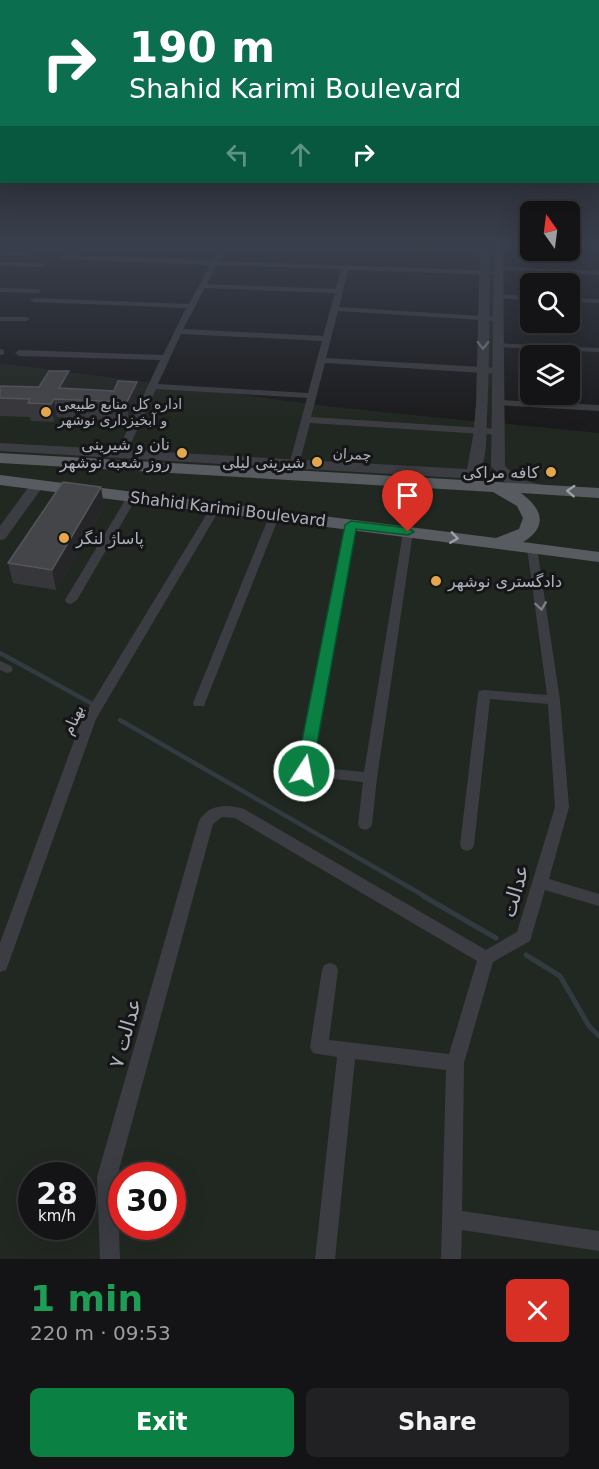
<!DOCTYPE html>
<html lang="en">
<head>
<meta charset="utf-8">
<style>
  :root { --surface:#141416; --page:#212123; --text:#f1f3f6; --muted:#9d9ea1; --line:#333335; --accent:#0b8043 }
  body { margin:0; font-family:"DejaVu Sans","Noto Sans Arabic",sans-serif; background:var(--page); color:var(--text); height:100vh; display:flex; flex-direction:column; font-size:22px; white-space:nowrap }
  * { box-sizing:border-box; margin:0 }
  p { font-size:20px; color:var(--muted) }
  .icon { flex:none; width:33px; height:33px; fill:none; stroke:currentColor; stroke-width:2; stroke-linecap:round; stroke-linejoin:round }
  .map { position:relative; height:1259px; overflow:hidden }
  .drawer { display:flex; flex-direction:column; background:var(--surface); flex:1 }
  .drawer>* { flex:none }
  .hud { position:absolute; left:0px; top:0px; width:600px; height:183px; box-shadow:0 6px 24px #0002,0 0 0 2px var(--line); background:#0b6e4f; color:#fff; overflow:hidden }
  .needle { width:39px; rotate:346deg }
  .tools { position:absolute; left:520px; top:201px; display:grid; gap:12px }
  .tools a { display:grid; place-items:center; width:60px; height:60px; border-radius:9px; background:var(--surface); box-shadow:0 6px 24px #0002,0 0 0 2px var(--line); font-size:30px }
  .speed { position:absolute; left:18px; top:1162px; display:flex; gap:12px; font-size:30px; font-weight:700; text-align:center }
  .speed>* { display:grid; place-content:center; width:78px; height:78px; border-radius:50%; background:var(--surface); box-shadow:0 6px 24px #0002,0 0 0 2px var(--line); line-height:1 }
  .speed small { font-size:15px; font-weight:400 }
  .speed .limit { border:9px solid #d22; background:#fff; color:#111 }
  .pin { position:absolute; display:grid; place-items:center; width:51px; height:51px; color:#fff; margin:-62px -26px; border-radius:50% 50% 50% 0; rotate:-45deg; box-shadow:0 0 6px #0007 }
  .pin .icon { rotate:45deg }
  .me { position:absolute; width:66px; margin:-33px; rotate:11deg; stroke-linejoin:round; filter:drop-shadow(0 0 4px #0008) }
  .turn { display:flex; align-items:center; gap:21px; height:126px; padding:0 30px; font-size:27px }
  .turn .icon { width:78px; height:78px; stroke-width:2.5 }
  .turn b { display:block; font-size:42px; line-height:51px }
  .lanes { display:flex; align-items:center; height:57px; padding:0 30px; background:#0003; justify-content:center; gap:30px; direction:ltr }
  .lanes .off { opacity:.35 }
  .round { display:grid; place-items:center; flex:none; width:63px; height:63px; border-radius:9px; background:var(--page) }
  .overview { display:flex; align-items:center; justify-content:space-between; height:102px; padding:0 30px }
  h1 { font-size:36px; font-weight:700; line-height:45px; color:#1e9e55 }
  .cta { display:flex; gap:12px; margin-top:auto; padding:12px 30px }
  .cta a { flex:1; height:69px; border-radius:9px; background:var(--accent); color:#fff; font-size:24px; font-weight:700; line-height:69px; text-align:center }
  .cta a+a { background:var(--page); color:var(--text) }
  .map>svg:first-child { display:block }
  .green { fill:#212821; fill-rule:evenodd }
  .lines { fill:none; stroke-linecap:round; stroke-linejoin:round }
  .stream-far1 { stroke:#313b40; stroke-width:4.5 }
  .stream { stroke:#313b40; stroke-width:5 }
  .minor { fill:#3c3d42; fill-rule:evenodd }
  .tertiary { fill:#3c3d42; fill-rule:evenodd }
  .primary { fill:#585b60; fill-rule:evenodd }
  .wall { fill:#37373b }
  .shaded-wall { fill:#262629 }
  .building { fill:#444548; stroke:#54565a; stroke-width:1.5 }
  .oneway { stroke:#7b7e85 }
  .oneway2 { stroke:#9da1a9 }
  .route { fill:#0b8043; stroke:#07532c; stroke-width:1.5 }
  .poi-dot { fill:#e5a74b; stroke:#161618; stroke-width:2 }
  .labels { text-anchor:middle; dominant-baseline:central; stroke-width:6; stroke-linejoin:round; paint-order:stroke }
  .far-poi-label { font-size:14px; fill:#aeb3bb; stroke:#161618; text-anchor:start }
  .far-street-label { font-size:14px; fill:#aeb3bb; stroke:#161618 }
  .poi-label { font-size:16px; fill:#aeb3bb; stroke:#161618; text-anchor:end }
  .street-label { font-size:16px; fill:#aeb3bb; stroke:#161618 }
  .near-street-label { font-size:20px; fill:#aeb3bb; stroke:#161618 }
</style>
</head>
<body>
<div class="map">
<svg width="599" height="1259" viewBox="0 0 599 1259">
  <rect width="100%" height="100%" fill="#1b1b1d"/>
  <!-- green -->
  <path class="green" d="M486 246H497L499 423 599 433V1259H0V363L334 407 482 422ZM32 1176H82V1227H32ZM122 1176H172V1227H122Z"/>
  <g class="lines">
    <!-- stream-far1 -->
    <path class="stream-far1" d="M0 653 96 706
      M120 720 426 897"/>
    <!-- stream -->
    <path class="stream" d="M423 896 496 938
      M526 955 560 976 589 1026 599 1036"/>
    <!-- minor -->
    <path class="minor" d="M28 246H34L30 255 0 256V252H25Z
      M221 246H227L220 261 500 271 501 273 497 275 348 270 339 307 497 317 501 319 497 321 338 311 326 358 499 368 503 371 499 374 325 363 311 417 499 429 504 432 499 435 310 423 299 465 294 468 289 465 307 398 156 389 126 454 121 457 118 456 116 454 160 360 19 356 15 353 19 350 163 355 186 308 34 302 30 300 34 298 189 304 210 265 64 259 60 257 64 255 213 260ZM217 265 341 269 336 289 207 284ZM205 288 335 293 323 336 183 329ZM181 334 322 341 308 393 158 384Z
      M362 246 498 248 501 250 498 252 365 248Z
      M0 262 43 263 47 265 43 267 0 266Z
      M495 266 599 271V275L498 270H495Z
      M0 288 38 289 42 291 38 293 0 292Z
      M494 294 531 296V300L497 298 493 296Z
      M570 298 599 299V303L570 302Z
      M0 317H26L30 319 26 321H0Z
      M495 343 599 348V352L498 347 494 345Z
      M0 349 4 350V354L0 355Z
      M500 400 599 405V411L497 405 495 403Z
      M132 494 137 497 77 600 71 604 67 603 65 600 127 497Z
      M216 504 221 507 96 719 8 965 6 970 0 972V943L82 719 211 507Z
      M275 511 280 514 205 703 204 706H194L193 703 270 514Z
      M351 522 356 525 312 767 364 772 403 532 408 529 413 532 377 778 372 824 370 828 365 830 360 828 358 824 363 782 304 776 299 775 297 771 346 525Z
      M532 545 537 548 560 700 569 807 549 879 599 894V906L545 890 530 941 493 962 464 1063 462 1211 599 1231V1251L462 1230 461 1259H441L446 1070 355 1059 335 1259H315L337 1057 313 1053 310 1047 322 970 324 965 330 963 336 965 338 970 329 1040 449 1054 477 961 235 818 222 817 213 824 117 1177 120 1259H100L97 1177 199 821C209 804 227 804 244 809L486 950 517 932 555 807 548 704 490 699 474 845 472 849 467 851 462 849 460 845 478 694 479 691 484 690 547 695 527 548Z
      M0 661 11 666 13 669 11 672 7 673 0 670Z"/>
    <!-- tertiary -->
    <path class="tertiary" d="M480 246H490C489 303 490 360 487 416 486 435 488 458 478 475L459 478 0 451V443L467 469 473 437 476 404Z
      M494 246H503L505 466 519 479 542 485 544 488 537 492 505 482 491 466Z
      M37 481 44 485 5 539 0 540V526L32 482Z"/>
    <!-- primary -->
    <path class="primary" d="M0 453 599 488V498L521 493C543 509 548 527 523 542L599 552V562L0 485V475L496 538 519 529 523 518 517 506 493 492 0 463Z"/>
  </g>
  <!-- wall -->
  <path class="wall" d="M137 382 139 400 129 421 57 417 54 422 31 421 30 417 0 416V386L114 391Z
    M104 506 56 590 13 583 8 563Z"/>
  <!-- shaded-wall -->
  <path class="shaded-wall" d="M69 371 71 389 59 388Z
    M137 382 139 400 129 421 127 402Z
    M54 399 57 417 54 422 51 404Z
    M101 487 104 506 56 590 52 570Z"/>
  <!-- building -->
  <path class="building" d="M49 371H69L59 388 114 391 118 381 137 382 127 402 54 399 51 404 28 403 30 399 0 398V386L39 387Z
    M63 482 101 487 52 570 8 563Z"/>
  <!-- one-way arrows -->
  <defs><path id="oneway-chevron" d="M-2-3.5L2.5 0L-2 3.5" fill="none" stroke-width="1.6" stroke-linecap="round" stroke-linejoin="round" transform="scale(1.5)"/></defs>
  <g class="oneway">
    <use href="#oneway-chevron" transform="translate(483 345) rotate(90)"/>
    <use href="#oneway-chevron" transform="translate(541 606) rotate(82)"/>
  </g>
  <g class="oneway2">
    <use href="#oneway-chevron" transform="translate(571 491) rotate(-177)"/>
    <use href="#oneway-chevron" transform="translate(454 538) rotate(8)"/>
  </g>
  <!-- sky -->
  <linearGradient id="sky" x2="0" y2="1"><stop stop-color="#0f0f10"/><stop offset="0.58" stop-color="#393f4c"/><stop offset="1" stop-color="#393f4c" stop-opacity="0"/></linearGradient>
  <rect width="599" height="422" fill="url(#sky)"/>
  <!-- route -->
  <path class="route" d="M351 521 408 528 414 532 408 535 356 529 312 771 310 775H299L296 771 345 525Z"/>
  <!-- markers -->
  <g class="poi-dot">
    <circle cx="46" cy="412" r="6"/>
    <circle cx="182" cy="453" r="6"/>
    <circle cx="317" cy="462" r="6"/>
    <circle cx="551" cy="472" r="6"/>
    <circle cx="64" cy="538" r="6"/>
    <circle cx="436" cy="581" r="6"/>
  </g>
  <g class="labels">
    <!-- far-poi labels -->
    <g class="far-poi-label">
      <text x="58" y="404">اداره كل منابع طبيعی<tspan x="58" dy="16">و آبخيزداری نوشهر</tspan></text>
    </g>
    <!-- far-street labels -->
    <g class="far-street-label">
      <text transform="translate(352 454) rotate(3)">چمران</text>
    </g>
    <!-- poi labels -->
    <g class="poi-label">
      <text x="170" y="444">نان و شیرینی<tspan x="170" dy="18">روز شعبه نوشهر</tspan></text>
      <text x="305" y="462">شیرینی لیلی</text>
      <text x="539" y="472">کافه مراکی</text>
      <text x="76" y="538" text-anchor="start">پاساژ لنگر</text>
      <text x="448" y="581" text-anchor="start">دادگستری نوشهر</text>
    </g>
    <!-- street labels -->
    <g class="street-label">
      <text transform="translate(228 509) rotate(7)">Shahid Karimi Boulevard</text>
      <text transform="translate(73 720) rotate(-66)">بهنام</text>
    </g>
    <!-- near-street labels -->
    <g class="near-street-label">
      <text transform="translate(515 891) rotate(-74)">عدالت</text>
      <text transform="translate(125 1033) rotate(-74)">۷ عدالت</text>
    </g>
  </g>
</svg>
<div class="tools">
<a><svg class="needle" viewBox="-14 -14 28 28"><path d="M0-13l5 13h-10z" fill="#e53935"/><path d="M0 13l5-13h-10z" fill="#9d9ea1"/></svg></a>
<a><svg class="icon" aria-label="search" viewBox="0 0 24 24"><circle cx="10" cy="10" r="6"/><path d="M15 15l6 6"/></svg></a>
<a><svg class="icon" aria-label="layers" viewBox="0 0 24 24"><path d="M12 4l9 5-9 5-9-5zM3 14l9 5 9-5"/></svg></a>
</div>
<div class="speed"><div>28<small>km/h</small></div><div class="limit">30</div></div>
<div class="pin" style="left:408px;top:532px;background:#d93025"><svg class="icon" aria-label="arrive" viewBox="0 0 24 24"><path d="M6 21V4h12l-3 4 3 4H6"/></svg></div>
<svg class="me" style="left:304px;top:771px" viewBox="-20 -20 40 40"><circle r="17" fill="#0b8043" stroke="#fff" stroke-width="3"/><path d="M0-11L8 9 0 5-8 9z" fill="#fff"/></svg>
<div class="hud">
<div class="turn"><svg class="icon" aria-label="right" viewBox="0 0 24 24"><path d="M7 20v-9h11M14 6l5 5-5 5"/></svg><div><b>190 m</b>Shahid Karimi Boulevard</div></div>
<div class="lanes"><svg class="icon off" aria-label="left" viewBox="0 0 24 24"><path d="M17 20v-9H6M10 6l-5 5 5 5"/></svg><svg class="icon off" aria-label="ahead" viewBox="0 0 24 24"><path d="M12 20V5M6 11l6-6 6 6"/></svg><svg class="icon" aria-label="right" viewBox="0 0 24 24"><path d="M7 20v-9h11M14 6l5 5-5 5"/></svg></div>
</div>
</div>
<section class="drawer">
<div class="overview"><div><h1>1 min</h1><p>220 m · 09:53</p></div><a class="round" style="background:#d93025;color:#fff"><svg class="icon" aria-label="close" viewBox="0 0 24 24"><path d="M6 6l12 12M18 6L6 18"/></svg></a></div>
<div class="cta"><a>Exit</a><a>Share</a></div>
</section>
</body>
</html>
